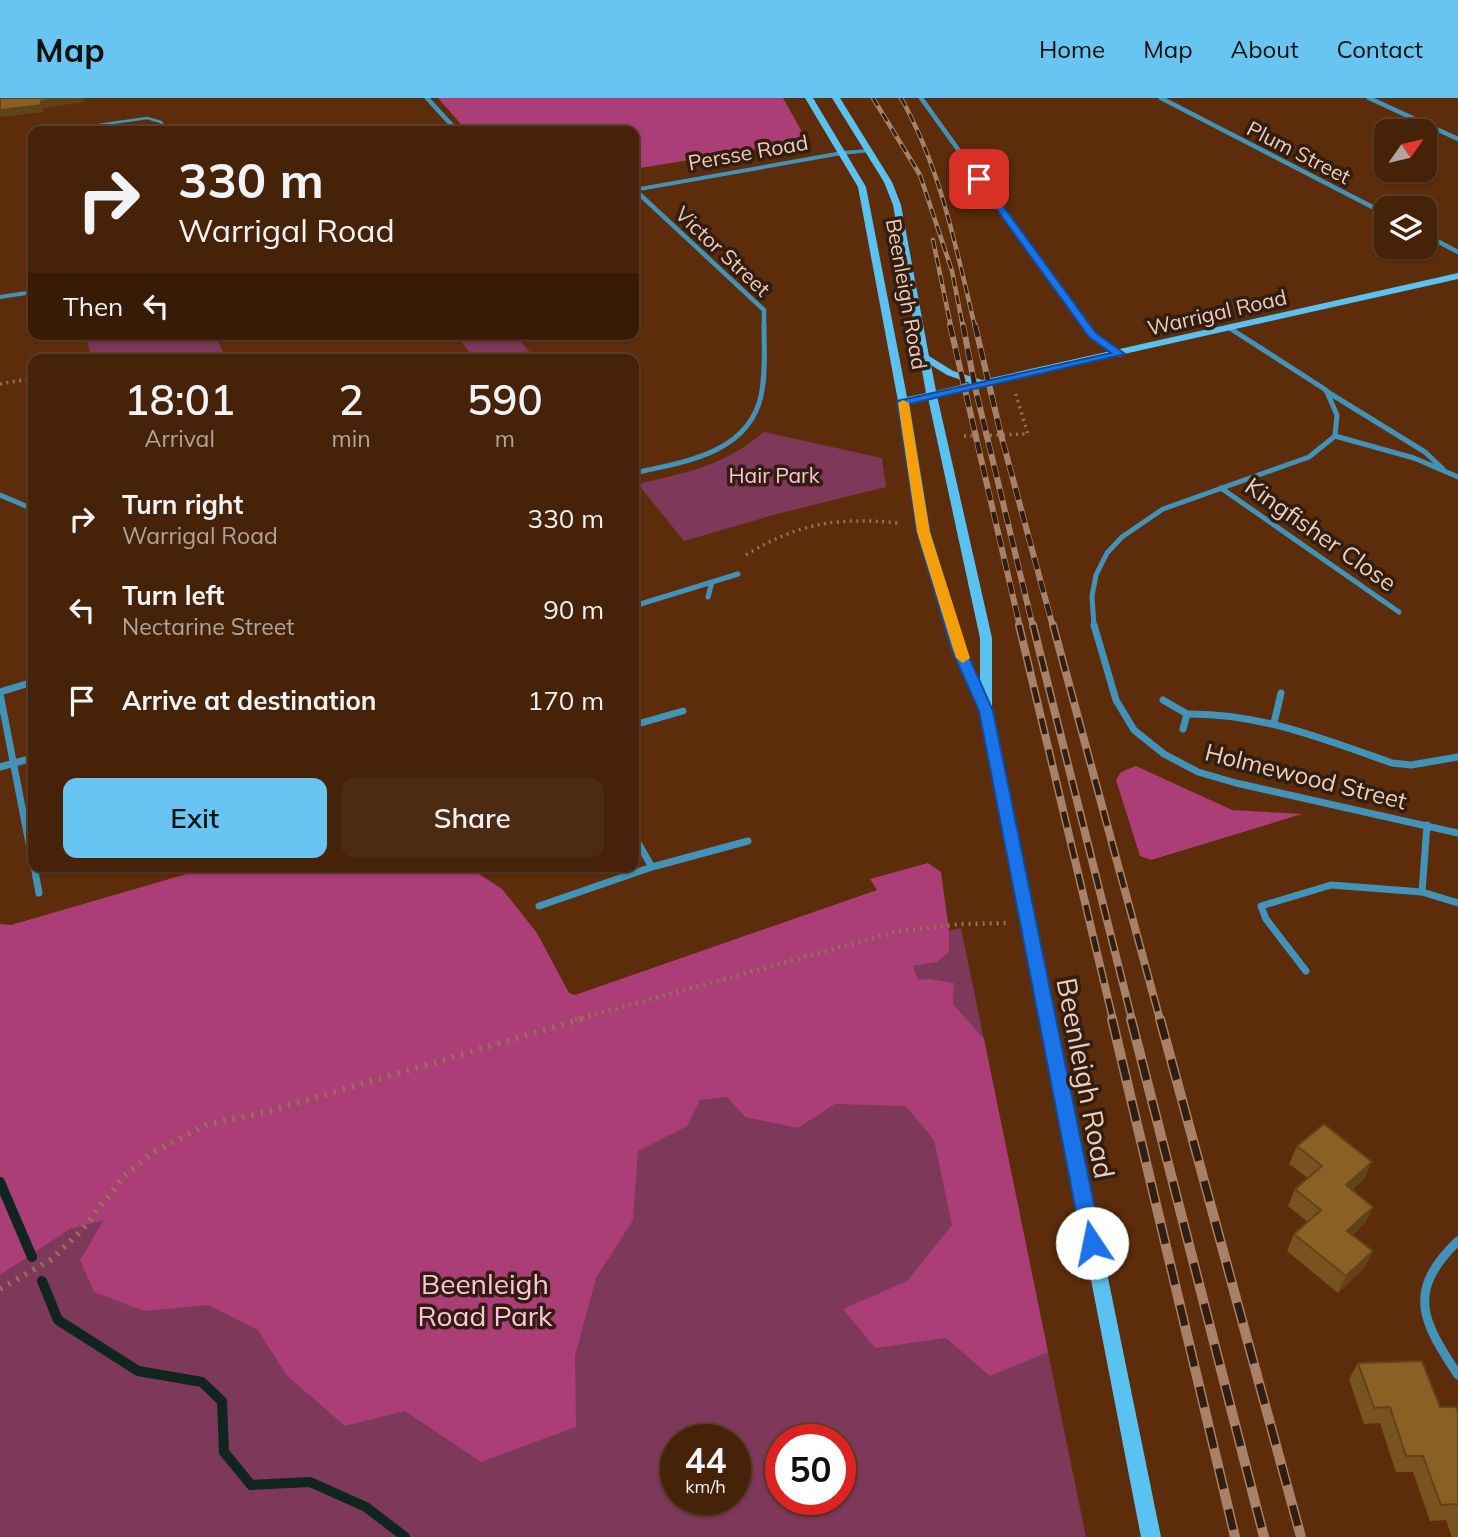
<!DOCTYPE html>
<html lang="en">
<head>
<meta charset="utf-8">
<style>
  :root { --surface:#462208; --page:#4d2a12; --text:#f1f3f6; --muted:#b0a49c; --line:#5e3f29; --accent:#68c4f0 }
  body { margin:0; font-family:Mulish,sans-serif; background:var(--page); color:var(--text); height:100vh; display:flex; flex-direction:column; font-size:26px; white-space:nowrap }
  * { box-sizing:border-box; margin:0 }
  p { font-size:23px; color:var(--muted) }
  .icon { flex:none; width:38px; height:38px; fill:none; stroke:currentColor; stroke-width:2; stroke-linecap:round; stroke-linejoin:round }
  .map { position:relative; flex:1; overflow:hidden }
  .panel { position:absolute; left:28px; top:256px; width:611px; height:518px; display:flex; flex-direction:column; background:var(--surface); border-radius:14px; box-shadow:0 2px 5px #0004,0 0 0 2px var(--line) }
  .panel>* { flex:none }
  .banner { position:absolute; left:28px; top:28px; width:611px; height:214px; border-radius:14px; box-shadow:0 2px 5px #0004,0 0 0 2px var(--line); background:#462208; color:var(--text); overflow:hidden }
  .needle { width:46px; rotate:56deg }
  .controls { position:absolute; left:1374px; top:21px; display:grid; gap:14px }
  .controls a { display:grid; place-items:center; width:63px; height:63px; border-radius:14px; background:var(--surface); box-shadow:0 2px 5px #0004,0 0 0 2px var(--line); font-size:35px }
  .speed { position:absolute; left:660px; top:1326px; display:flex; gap:14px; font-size:35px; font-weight:700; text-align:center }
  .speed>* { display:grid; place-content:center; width:91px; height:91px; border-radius:50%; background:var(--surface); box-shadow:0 2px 5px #0004,0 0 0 2px var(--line); line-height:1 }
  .speed small { font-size:18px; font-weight:400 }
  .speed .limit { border:10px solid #d22; background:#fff; color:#111 }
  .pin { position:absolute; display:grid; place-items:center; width:60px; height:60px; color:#fff; margin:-30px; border-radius:14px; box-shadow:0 4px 10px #0006 }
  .me { position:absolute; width:77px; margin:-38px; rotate:349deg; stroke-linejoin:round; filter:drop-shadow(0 0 5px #0008) }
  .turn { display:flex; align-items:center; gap:24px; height:147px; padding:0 35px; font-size:32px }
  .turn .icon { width:91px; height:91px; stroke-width:2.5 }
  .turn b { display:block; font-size:49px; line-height:60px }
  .then { display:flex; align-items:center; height:66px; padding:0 35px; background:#0003; gap:14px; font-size:26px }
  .eta { display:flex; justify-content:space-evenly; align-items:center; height:119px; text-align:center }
  .eta b { font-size:42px; font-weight:600; line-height:49px }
  .cta { display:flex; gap:14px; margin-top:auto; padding:14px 35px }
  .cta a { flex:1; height:80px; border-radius:14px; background:var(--accent); color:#111; font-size:28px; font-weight:600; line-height:80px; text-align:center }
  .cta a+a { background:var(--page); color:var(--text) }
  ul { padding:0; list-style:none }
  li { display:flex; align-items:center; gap:21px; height:91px; padding:0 35px }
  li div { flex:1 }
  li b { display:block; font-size:26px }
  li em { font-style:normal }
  header { display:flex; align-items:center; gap:42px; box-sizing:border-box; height:98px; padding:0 35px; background:var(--accent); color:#111 }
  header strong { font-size:33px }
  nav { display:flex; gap:38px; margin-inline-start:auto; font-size:24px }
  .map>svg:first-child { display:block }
  .green { fill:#7d385a; fill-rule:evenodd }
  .forest { fill:#ab3d77 }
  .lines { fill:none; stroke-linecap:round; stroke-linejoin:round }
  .stream { stroke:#10251f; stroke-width:10 }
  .path-far2 { stroke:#987055; stroke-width:3.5; stroke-dasharray:2 4.5; stroke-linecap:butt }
  .path-far1 { stroke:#987055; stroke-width:4.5; stroke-dasharray:2 5; stroke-linecap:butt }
  .path { stroke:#987055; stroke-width:6; stroke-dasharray:2.5 7; stroke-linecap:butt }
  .service { stroke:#4293b9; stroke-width:2.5 }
  .minor-far3 { stroke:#4293b9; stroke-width:4.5 }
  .minor-far2 { stroke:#4293b9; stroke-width:5 }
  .minor-far1 { stroke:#4293b9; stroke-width:7 }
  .minor { stroke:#4293b9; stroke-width:9 }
  .tertiary { fill:#4293b9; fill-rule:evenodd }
  .secondary { fill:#5ac2f1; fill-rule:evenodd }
  .rail-far3-casing { stroke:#a88168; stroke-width:4.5 }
  .rail-far2-casing { stroke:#a88168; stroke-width:6 }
  .rail-far1-casing { stroke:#a88168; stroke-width:8 }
  .rail-casing { stroke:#a88168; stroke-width:10 }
  .rail-far3 { stroke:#331d10; stroke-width:2.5; stroke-dasharray:9; stroke-linecap:butt }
  .rail-far2 { stroke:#331d10; stroke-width:4.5; stroke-dasharray:12; stroke-linecap:butt }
  .rail-far1 { stroke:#331d10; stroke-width:5; stroke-dasharray:16; stroke-linecap:butt }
  .rail { stroke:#331d10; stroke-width:7; stroke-dasharray:21; stroke-linecap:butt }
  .wall { fill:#785320 }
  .shaded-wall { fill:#61431a }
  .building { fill:#8b6025; stroke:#61431a; stroke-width:2 }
  .route { fill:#1a73e8; stroke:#114b97; stroke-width:2 }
  .slow { fill:#f59e0b }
  .labels { text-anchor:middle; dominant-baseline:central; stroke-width:7; stroke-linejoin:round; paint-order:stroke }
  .far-street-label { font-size:21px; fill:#eccebd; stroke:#331d10 }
  .far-park-label { font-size:21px; fill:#ffc4dd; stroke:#331d10 }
  .street-label { font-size:24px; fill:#eccebd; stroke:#331d10 }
  .near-street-label { font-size:28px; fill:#eccebd; stroke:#331d10 }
  .near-park-label { font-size:28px; fill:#ffc4dd; stroke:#331d10 }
</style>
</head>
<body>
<header>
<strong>Map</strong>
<nav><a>Home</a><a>Map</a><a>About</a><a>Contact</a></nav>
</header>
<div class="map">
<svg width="1458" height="1439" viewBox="0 0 1458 1439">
  <rect width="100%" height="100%" fill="#5d2d0b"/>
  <!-- green -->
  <path class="green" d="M85 236H215L226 261H92Z
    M456 236H515L532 257 516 261H474Z
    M764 334 882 360 886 389 773 417 684 443 638 386C689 374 723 368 764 334Z
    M961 830 1086 1439H0V1094L668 901ZM676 1342H735V1402H676ZM780 1342H840V1402H780Z"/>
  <!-- forest -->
  <path class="forest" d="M438 0H783L807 43 634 71V33H467Z
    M1136 668 1232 712 1302 716 1151 762 1140 758 1116 682 1121 674Z
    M928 765 941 774 949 833V854L937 864 913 868 918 882 929 881 954 885 953 906 984 941 1048 1254 990 1278 946 1240 875 1250 843 1211 907 1183 952 1127 934 1042 906 1008 835 1006 798 1030 745 1019 727 999 700 1002 687 1028 638 1053 633 1122 596 1180 575 1258 576 1329 481 1364 405 1313 345 1328 287 1278 258 1232 209 1207 144 1213 94 1194 80 1162 104 1122 70 1131 0 1177V826L11 827 214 768H467L502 791 537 835 569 895 575 897 877 792 870 781Z"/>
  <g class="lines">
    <!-- stream -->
    <path class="stream" d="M0 1084 32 1159
      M42 1183 58 1222 138 1273 202 1284 222 1303 224 1354 251 1387 310 1384 366 1409 405 1439"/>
    <!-- path-far2 -->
    <path class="path-far2" d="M0 286 33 280
      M964 338 1028 336 1015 294
      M746 457C798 425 838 419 898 425"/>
    <!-- path-far1 -->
    <path class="path-far1" d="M575 922 899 833 960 826 1010 825"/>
    <!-- path -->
    <path class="path" d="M0 1191 52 1161 81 1133 124 1078 152 1055 208 1026 263 1015 582 921"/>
    <!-- service -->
    <path class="service" d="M57 33 147 20 161 24 167 33"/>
    <!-- minor-far3 -->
    <path class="minor-far3" d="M427 0 457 33
      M921 0 1086 229
      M1161 0 1386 116
      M1369 0 1458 41
      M635 92 764 212V229
      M1424 136 1458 154"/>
    <!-- minor-far2 -->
    <path class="minor-far2" d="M1085 227 1092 237 1120 256
      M1326 293 1425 354 1443 371
      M1335 338 1414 360 1458 379
      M634 375C683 364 748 356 761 298 766 275 764 250 764 227
      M1221 390 1399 514
      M0 397 33 411
      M708 499 712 484
      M634 508 738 476
      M1094 529 1092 498 1096 477 1107 455 1122 439 1163 411 1309 359 1335 338 1337 317 1326 292 1231 231"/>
    <!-- minor-far1 -->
    <path class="minor-far1" d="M1094 527 1116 602 1134 632 1164 656 1198 674 1236 685 1458 735
      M0 594 33 584
      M0 596 33 766
      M1163 602 1187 616 1183 631
      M1187 616C1260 615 1324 641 1392 665L1411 667 1458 659
      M1274 625 1281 595
      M634 627 683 613
      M0 669 33 660
      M634 738 652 769
      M34 768 39 795
      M1422 794 1427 727
      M539 808 652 769 748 743
      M1306 873 1266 821 1261 808 1331 787 1422 794 1458 805"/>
    <!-- minor -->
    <path class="minor" d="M1458 1143C1405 1194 1423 1224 1458 1277"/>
    <!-- tertiary -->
    <path class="tertiary" d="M868 51 870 52V54L842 57 634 94V90L842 53Z
      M33 192V196L0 201V197Z"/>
    <!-- secondary -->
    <path class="secondary" d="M805 0H813L866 89 907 299 926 295 893 107 884 84 832 0H840L892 84 901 107 929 258 953 273 982 282 1458 175V181L937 298 992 540V613L1161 1439H1141L980 611 952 550 917 434 898 303 858 89ZM931 267 947 277 970 285 936 293ZM928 300 980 540V584L964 550 929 434 908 305Z"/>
    <!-- rail-far3 casing -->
    <g class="rail-far3-casing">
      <path id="rail-far3" d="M873 0 920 77 952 173 963 229
        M901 0C941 71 956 150 975 229
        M933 142 951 229"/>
    </g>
    <!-- rail-far2 casing -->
    <g class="rail-far2-casing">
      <path id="rail-far2" d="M950 227 1020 529
        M963 227 975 289 1033 529
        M975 227 1001 337 1053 529"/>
    </g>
    <!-- rail-far1 casing -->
    <g class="rail-far1-casing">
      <path id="rail-far1" d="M1019 527 1113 922
        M1033 527 1132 922
        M1053 527 1160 922"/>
    </g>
    <!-- rail casing -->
    <g class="rail-casing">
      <path id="rail" d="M1112 921 1235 1439
        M1131 921 1264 1439
        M1160 921 1301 1439"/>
    </g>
    <!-- rail-far3 -->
    <use href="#rail-far3" class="rail-far3"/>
    <!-- rail-far2 -->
    <use href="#rail-far2" class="rail-far2"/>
    <!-- rail-far1 -->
    <use href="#rail-far1" class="rail-far1"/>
    <!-- rail -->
    <use href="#rail" class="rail"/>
  </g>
  <!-- wall -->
  <path class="wall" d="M1297 1048 1364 1081 1352 1092 1373 1109 1364 1126 1352 1137 1373 1153 1364 1170 1338 1195 1287 1153 1294 1136 1308 1124 1288 1108 1295 1091 1308 1080 1289 1066Z
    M1358 1265 1440 1309 1458 1315V1439H1452L1446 1422 1430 1423 1413 1374H1396L1380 1325 1364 1326 1349 1281Z"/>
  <!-- shaded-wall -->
  <path class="shaded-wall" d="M63 0H83L85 4 43 10 41 3Z
    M42 7 44 14 0 19V12Z
    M1372 1064 1364 1081 1338 1104 1346 1087Z
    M1373 1109 1364 1126 1338 1150 1347 1133Z
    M1373 1153 1364 1170 1338 1195 1346 1178Z"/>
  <!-- building -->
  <path class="building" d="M0 0H63L41 3 42 7 0 12Z
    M1324 1026 1372 1064 1346 1087 1373 1109 1347 1133 1373 1153 1346 1178 1294 1136 1321 1112 1295 1091 1322 1068 1297 1048Z
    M1422 1263 1440 1309H1456L1458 1315V1408V1406L1441 1407 1423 1358H1406L1390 1309 1374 1310 1358 1265Z"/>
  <!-- route -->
  <path class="route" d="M976 79H982L1096 235 1125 256 909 306 930 434 965 550 993 613 1102 1145 1099 1152 1092 1154 1085 1152 1082 1145 979 613 951 550 917 434 897 303 1111 255 1089 239 976 83Z"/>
  <!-- slow -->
  <path class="slow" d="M903 302 909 305 930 434 970 560 963 565 956 560 917 434 898 305Z"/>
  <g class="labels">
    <!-- far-street labels -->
    <g class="far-street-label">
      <text transform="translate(748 54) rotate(-10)">Persse Road</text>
      <text transform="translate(1299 54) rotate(27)">Plum Street</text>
      <text transform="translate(723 153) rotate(43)">Victor Street</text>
      <text transform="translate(907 196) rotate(80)">Beenleigh Road</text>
      <text transform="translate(1217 214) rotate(-13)">Warrigal Road</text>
    </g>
    <!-- far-park labels -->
    <g class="far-park-label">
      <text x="774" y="377">Hair Park</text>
    </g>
    <!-- street labels -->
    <g class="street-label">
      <text transform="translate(1321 436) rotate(35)">Kingfisher Close</text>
      <text transform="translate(1306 678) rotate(14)">Holmewood Street</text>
    </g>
    <!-- near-street labels -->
    <g class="near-street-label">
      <text transform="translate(1086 980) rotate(79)">Beenleigh Road</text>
    </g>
    <!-- near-park labels -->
    <g class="near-park-label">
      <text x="485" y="1185">Beenleigh<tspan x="485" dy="32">Road Park</tspan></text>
    </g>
  </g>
</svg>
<div class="controls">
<a><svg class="needle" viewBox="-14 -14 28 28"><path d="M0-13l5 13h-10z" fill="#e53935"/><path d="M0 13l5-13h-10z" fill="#b0a49c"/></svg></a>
<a><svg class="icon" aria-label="layers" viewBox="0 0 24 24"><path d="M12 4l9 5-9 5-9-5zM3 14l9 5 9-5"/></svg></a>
</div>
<div class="speed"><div>44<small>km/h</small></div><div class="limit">50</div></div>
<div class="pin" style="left:979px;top:81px;background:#d93025"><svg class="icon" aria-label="arrive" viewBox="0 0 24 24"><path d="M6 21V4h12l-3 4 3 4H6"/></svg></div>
<svg class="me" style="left:1092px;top:1145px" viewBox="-20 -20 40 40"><circle r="19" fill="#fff"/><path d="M0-13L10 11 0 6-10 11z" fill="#1a73e8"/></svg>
<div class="banner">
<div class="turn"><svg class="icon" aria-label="right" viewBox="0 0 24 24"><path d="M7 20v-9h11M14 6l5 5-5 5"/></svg><div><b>330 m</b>Warrigal Road</div></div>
<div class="then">Then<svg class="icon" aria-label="left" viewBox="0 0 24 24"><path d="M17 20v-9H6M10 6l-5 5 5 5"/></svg></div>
</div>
<section class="panel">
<div class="eta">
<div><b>18:01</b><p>Arrival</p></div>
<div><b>2</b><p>min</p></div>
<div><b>590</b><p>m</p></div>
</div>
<ul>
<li><svg class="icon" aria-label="right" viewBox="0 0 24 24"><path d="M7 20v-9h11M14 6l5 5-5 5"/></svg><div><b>Turn right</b><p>Warrigal Road</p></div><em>330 m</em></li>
<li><svg class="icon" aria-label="left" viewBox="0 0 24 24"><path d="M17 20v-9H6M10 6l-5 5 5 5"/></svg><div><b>Turn left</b><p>Nectarine Street</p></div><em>90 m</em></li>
<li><svg class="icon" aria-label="arrive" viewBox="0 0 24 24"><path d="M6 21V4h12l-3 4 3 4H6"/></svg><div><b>Arrive at destination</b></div><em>170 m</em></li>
</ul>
<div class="cta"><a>Exit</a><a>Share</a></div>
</section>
</div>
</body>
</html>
